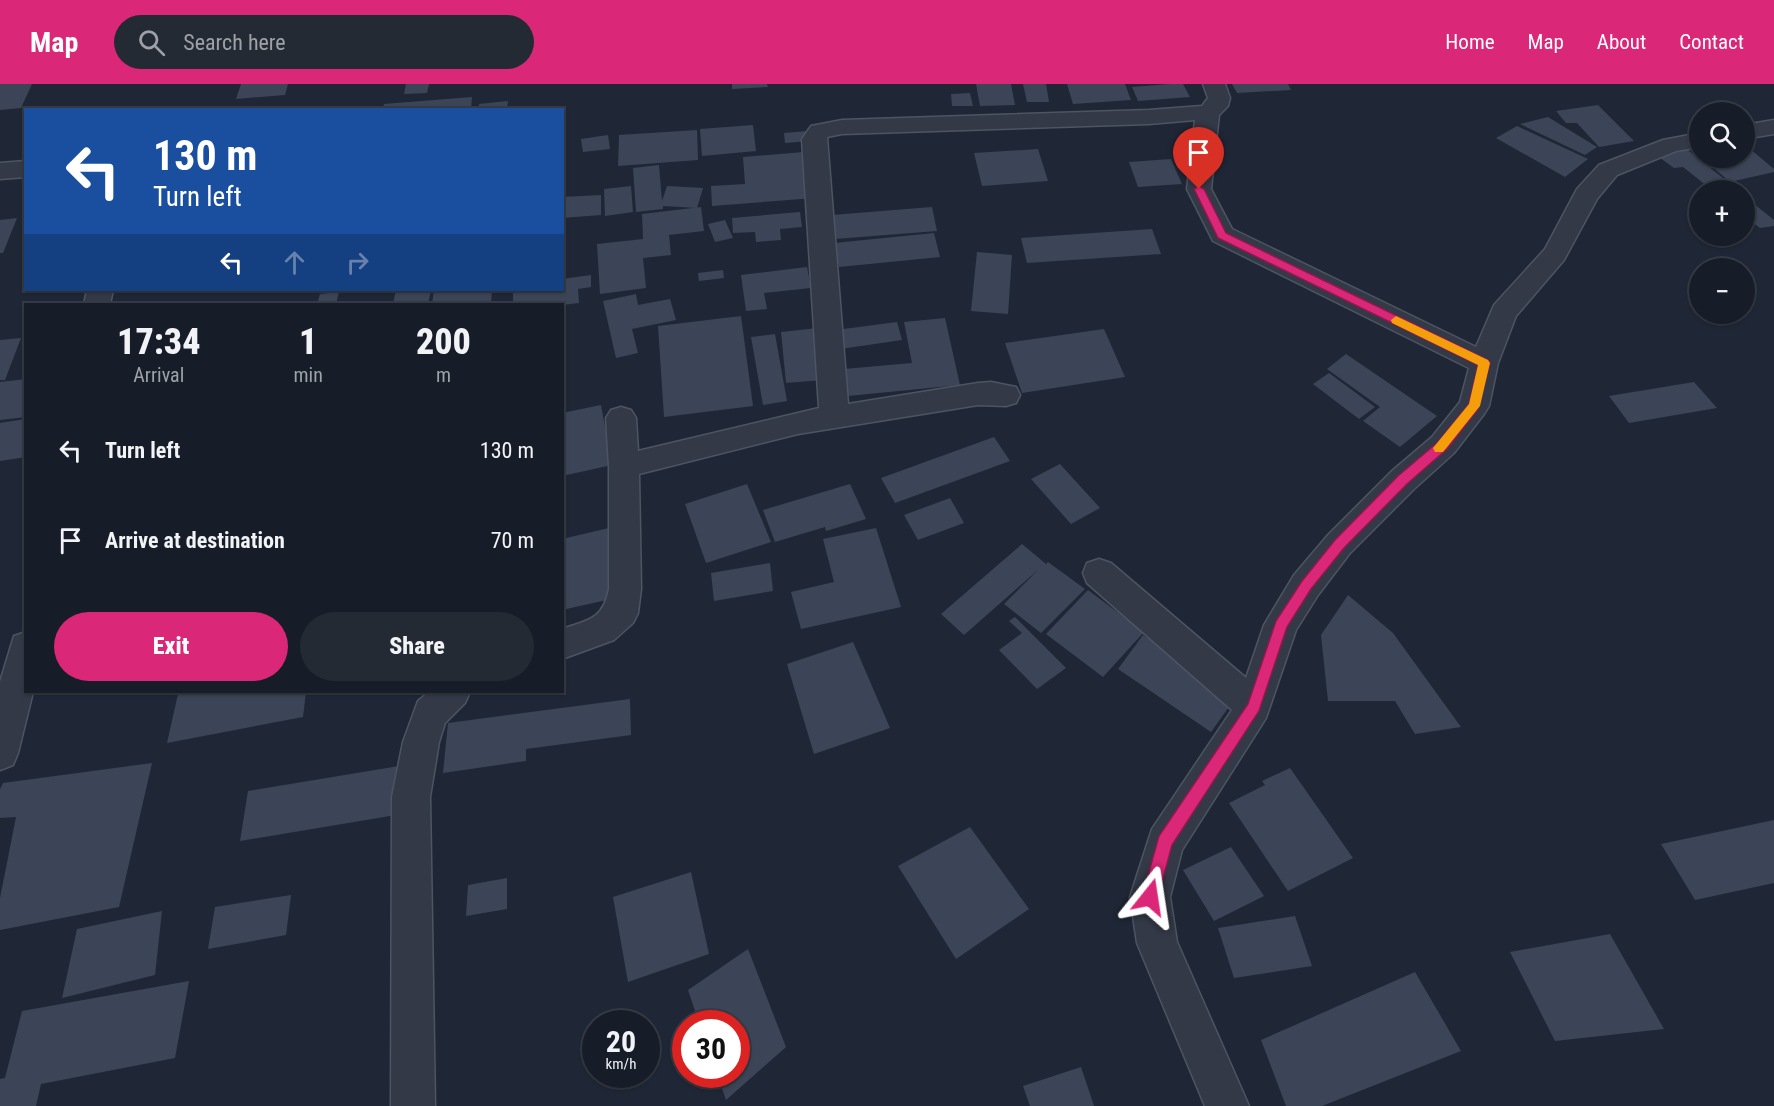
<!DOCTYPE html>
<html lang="en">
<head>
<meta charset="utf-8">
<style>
  :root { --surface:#171d28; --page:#242a34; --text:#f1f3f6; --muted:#9ea2a8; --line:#363b45; --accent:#db2777 }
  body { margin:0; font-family:"Roboto Condensed",sans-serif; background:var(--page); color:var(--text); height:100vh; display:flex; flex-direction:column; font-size:22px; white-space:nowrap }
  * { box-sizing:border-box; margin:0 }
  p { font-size:20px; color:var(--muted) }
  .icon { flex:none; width:33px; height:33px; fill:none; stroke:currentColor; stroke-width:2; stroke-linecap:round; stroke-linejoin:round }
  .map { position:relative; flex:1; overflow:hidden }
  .sheet { position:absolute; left:24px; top:219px; width:540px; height:390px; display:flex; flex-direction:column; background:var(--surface); border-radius:0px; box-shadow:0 2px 4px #0004,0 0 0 2px var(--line) }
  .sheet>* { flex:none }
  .banner { position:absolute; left:24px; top:24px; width:540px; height:183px; border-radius:0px; box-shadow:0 2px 4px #0004,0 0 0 2px var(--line); background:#1a4fa0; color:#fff; overflow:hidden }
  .tools { position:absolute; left:1689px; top:18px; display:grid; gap:12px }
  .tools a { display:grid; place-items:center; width:66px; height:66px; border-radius:50%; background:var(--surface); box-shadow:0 2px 4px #0004,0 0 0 2px var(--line); font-size:30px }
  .speed { position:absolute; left:582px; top:926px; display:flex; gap:12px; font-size:30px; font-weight:700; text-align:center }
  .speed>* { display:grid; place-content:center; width:78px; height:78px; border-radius:50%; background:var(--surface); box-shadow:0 2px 4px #0004,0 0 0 2px var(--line); line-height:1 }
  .speed small { font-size:15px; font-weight:400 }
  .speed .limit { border:9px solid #d22; background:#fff; color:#111 }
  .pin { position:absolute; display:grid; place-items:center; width:51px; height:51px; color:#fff; margin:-62px -26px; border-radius:50% 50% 50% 0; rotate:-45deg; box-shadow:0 0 6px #0007 }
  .pin .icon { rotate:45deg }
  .me { position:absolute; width:66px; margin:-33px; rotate:15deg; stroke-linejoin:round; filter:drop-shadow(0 0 4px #0008) }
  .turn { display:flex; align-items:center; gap:21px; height:126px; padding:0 30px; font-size:27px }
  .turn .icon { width:78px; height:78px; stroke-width:2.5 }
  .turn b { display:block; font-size:42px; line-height:51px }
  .lanes { display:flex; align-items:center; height:57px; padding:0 30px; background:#0003; justify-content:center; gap:30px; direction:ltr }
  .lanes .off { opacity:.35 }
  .eta { display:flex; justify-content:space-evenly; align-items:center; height:102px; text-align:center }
  .eta b { font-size:36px; font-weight:800; line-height:42px }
  .button { display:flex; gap:12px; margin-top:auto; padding:12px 30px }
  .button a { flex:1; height:69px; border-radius:36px; background:var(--accent); color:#fff; font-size:24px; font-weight:800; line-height:69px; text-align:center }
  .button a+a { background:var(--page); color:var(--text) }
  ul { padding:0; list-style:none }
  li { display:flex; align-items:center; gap:18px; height:90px; padding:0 30px }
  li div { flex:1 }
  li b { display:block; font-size:22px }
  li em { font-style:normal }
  header { display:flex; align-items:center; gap:36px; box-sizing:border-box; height:84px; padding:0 30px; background:var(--accent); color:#fff }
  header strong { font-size:28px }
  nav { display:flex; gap:33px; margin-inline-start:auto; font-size:21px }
  .search { width:420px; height:54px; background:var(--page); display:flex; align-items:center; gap:15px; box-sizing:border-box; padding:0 21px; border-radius:33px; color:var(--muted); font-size:22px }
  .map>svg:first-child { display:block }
  .building { fill:#3b4557 }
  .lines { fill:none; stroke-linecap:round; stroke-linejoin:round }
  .street-casing { stroke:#4d5462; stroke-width:3 }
  .street { fill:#333947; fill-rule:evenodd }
  .route { fill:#db2777; stroke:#8e194d; stroke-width:1.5 }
  .slow { fill:#f59e0b }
</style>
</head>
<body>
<header>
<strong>Map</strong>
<div class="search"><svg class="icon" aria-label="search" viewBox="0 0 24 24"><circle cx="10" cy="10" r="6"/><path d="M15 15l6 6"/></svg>Search here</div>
<nav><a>Home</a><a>Map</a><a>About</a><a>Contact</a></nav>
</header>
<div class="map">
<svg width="1774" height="1022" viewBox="0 0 1774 1022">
  <rect width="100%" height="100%" fill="#1f2736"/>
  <!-- building -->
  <path class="building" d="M0 0H32L21 24 0 26Z
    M241 0H288L285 11 236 15Z
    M406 0H429L427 9 404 10Z
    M732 0H767L768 3 732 5Z
    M976 0H1011L1015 21 980 22Z
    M1023 0H1046L1049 18H1027Z
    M1067 0H1125L1131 16 1073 20Z
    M1170 0H1183L1190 13 1138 17 1132 3Z
    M1232 0H1288L1291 6 1237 9Z
    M970 9 973 22H952L951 10Z
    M472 13 471 26H383L384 20Z
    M508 17 507 26H479V20Z
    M1598 21 1634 57 1599 63 1577 39H1566L1556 27Z
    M1548 33 1597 63 1585 71 1520 40Z
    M753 41 756 67 702 72 700 45Z
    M1517 42 1588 75 1565 93 1496 54Z
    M697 46 698 76 618 82 619 51Z
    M807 47 809 57 785 59 784 49Z
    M608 51 610 65 583 68 581 55Z
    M1744 60 1774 85V88L1730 98 1702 74H1744Z
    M1684 63 1738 106H1712L1683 83 1674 84 1656 71Z
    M1038 65 1048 97 982 102 974 69Z
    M804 68 815 114 712 122 711 102 745 100 743 73Z
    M1171 75 1182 100 1138 103 1129 78Z
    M659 81 662 117 667 102 703 104 697 124 663 122V125L636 128 633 84Z
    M631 102 633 128 605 132 604 105Z
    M601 111V131L562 134V113Z
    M1744 112 1774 136V142L1760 144 1744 132Z
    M701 123 704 147 669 151 671 171 643 174 646 204 600 210 597 160 643 155 642 130Z
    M932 123 937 147 835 155 832 131Z
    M800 128 802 143 780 145 781 156 756 158 755 148 733 149 732 134Z
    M17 134 3 169H0V136Z
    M725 136 733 154 715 158 708 140Z
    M1152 145 1161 170 1027 179 1021 154Z
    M934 149 940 173 839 183 834 159Z
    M977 168 1012 171 1008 230 971 227Z
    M807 183 811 204 764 209 767 225 746 227 741 191Z
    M723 186 724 194 699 197 698 189Z
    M591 191V203L578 205 579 219 562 221 513 220V206H562V195Z
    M396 206H431L428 220H393Z
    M434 206H492L491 220H432Z
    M339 208 336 220H317L320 210Z
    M636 210 638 221 670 215 676 236 632 245 638 269 616 274 603 217Z
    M741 232 753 322 664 333 658 242Z
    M945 234 960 301 848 312 844 285 912 279 904 238Z
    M897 238 902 256 840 265 836 246Z
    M818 244 823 296 786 299 781 248Z
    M1104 245 1125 293 1022 309 1005 259Z
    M775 250 787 317 763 321 751 253Z
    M21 254 5 296H0V256Z
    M1346 270 1437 332 1400 363 1363 337 1380 323 1327 285Z
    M1329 289 1375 323 1359 335 1313 300Z
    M26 295V333L0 336V298Z
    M1694 298 1717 324 1629 339 1609 312Z
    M601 321 612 381 562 392V329Z
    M26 335V373L0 377V339Z
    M994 353 1010 377 895 419 881 394Z
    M1060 380 1100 424 1071 440 1031 395Z
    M747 400 771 458 706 479 685 420Z
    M850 400 866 435 826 447 825 443 775 458 763 426Z
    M950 414 964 439 918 456 904 431Z
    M609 444 620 513 562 526V455Z
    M876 444 901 523 801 545 791 508 834 498 823 455Z
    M1022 460 1046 480 1048 478 1085 505 1041 549 1004 520 1039 485 964 551 941 530Z
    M770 479 773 507 714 517 711 489Z
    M1088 506 1144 548 1103 593 1046 550Z
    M1348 511 1393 549 1461 643 1415 650 1395 617H1328L1321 551Z
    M1015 533 1066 584 1037 605 999 566 1022 549 1009 537Z
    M1143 551 1236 613 1211 648 1118 585Z
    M853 558 890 644 814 670 787 580Z
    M193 608H306L303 633 167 659 178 610Z
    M630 615 631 651 526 665V677L443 689 448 639Z
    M152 679 119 823 0 846V814L16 733 0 734V705L3 699Z
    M399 682 396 731 240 757 248 707Z
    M1290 684 1353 774 1288 807 1229 719 1265 701 1262 697Z
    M1774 736V799L1695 816 1661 760Z
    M970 743 1029 825 956 875 898 782Z
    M1231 763 1264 812 1214 837 1183 786Z
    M691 788 709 870 628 898 613 813Z
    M507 794V825L466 832 468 801Z
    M291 811 286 851 208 865 215 823Z
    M162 827 155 891 62 914 77 845Z
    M1295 832 1312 882 1234 894 1218 844Z
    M1610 850 1664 945 1555 957 1510 868Z
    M748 865 786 963 726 1016 717 990H736V939H699L688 906Z
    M1415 888 1461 967 1322 1022H1286L1261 956Z
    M189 897 175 974 41 1000 36 1022H0V995L5 994 22 927Z
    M1081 983 1094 1022H1030L1023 1002Z"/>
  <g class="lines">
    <!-- street casing -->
    <g class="street-casing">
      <path id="street" d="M1203 0H1225L1230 14 1228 22 1219 31 1211 105 1232 145 1476 263 1494 221 1545 165 1577 105 1599 81 1663 56 1700 49V63L1676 67 1617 91 1597 115 1564 176 1516 232 1498 279 1489 322 1484 330 1454 369 1414 405 1350 469 1318 511 1296 546 1266 634 1182 766 1170 813 1177 858 1249 1022H1205L1137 859 1130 813 1152 745 1232 626 1087 499 1083 489 1087 479 1099 475 1111 479 1246 594 1264 541 1294 491 1328 451 1392 387 1432 353 1460 318 1469 284 1213 157 1187 105 1195 36 1149 40 842 50 827 53 848 320 978 299 991 298 1016 303 1020 311 1016 319 1006 322 978 321 798 350 639 390 641 505 638 529 633 539 614 556 562 575V545C589 536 603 535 609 505V382L606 334 611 326 621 323 631 326 636 334 638 367 819 324 802 55 811 42 842 36 1149 26 1202 22 1208 14Z
        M1774 36V50L1744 55V41Z
        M26 77V93L0 95V79Z
        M87 206H113L110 220H84Z
        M26 548V608H33L18 669 13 681 0 686V598L14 552Z
        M429 608H470L465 619 445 639 439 658 430 713 435 1022H391L392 713 403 658 418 617Z"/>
    </g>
    <!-- street -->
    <use href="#street" class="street"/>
  </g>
  <!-- route -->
  <path class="route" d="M1199 102 1204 105 1226 149 1488 276 1490 279 1478 325 1447 365 1407 400 1344 464 1311 505 1287 543 1259 627 1172 761 1158 813 1155 819 1150 821 1144 819 1142 813 1159 752 1248 620 1276 537 1302 497 1335 456 1398 392 1438 358 1469 320 1478 281 1218 154 1194 105Z"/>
  <!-- slow -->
  <path class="slow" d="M1396 232 1488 276 1490 279 1480 322 1443 368H1435L1433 364 1469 320 1478 281 1392 239 1391 236Z"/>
</svg>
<div class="tools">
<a><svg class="icon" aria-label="search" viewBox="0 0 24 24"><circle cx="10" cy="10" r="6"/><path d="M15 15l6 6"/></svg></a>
<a>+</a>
<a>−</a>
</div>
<div class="speed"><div>20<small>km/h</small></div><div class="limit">30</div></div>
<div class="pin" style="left:1199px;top:105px;background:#d93025"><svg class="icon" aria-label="arrive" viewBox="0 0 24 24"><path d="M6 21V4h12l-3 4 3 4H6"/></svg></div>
<svg class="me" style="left:1150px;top:813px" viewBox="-20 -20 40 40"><path d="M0-17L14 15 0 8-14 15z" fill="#db2777" stroke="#fff" stroke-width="4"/></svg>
<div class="banner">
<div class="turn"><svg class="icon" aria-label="left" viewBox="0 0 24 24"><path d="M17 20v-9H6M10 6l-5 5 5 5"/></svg><div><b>130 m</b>Turn left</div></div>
<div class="lanes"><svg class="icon" aria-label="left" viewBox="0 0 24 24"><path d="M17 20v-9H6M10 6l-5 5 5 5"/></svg><svg class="icon off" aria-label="ahead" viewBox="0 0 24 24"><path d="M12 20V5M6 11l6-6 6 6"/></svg><svg class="icon off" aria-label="right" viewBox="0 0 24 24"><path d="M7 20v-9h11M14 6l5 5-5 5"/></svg></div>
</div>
<section class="sheet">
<div class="eta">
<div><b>17:34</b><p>Arrival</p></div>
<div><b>1</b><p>min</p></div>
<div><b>200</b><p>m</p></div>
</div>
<ul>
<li><svg class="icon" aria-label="left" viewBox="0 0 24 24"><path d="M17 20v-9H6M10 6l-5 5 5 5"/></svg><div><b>Turn left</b></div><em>130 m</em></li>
<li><svg class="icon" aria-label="arrive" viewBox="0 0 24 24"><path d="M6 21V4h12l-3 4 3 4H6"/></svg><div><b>Arrive at destination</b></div><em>70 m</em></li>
</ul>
<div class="button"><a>Exit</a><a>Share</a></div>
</section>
</div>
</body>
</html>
